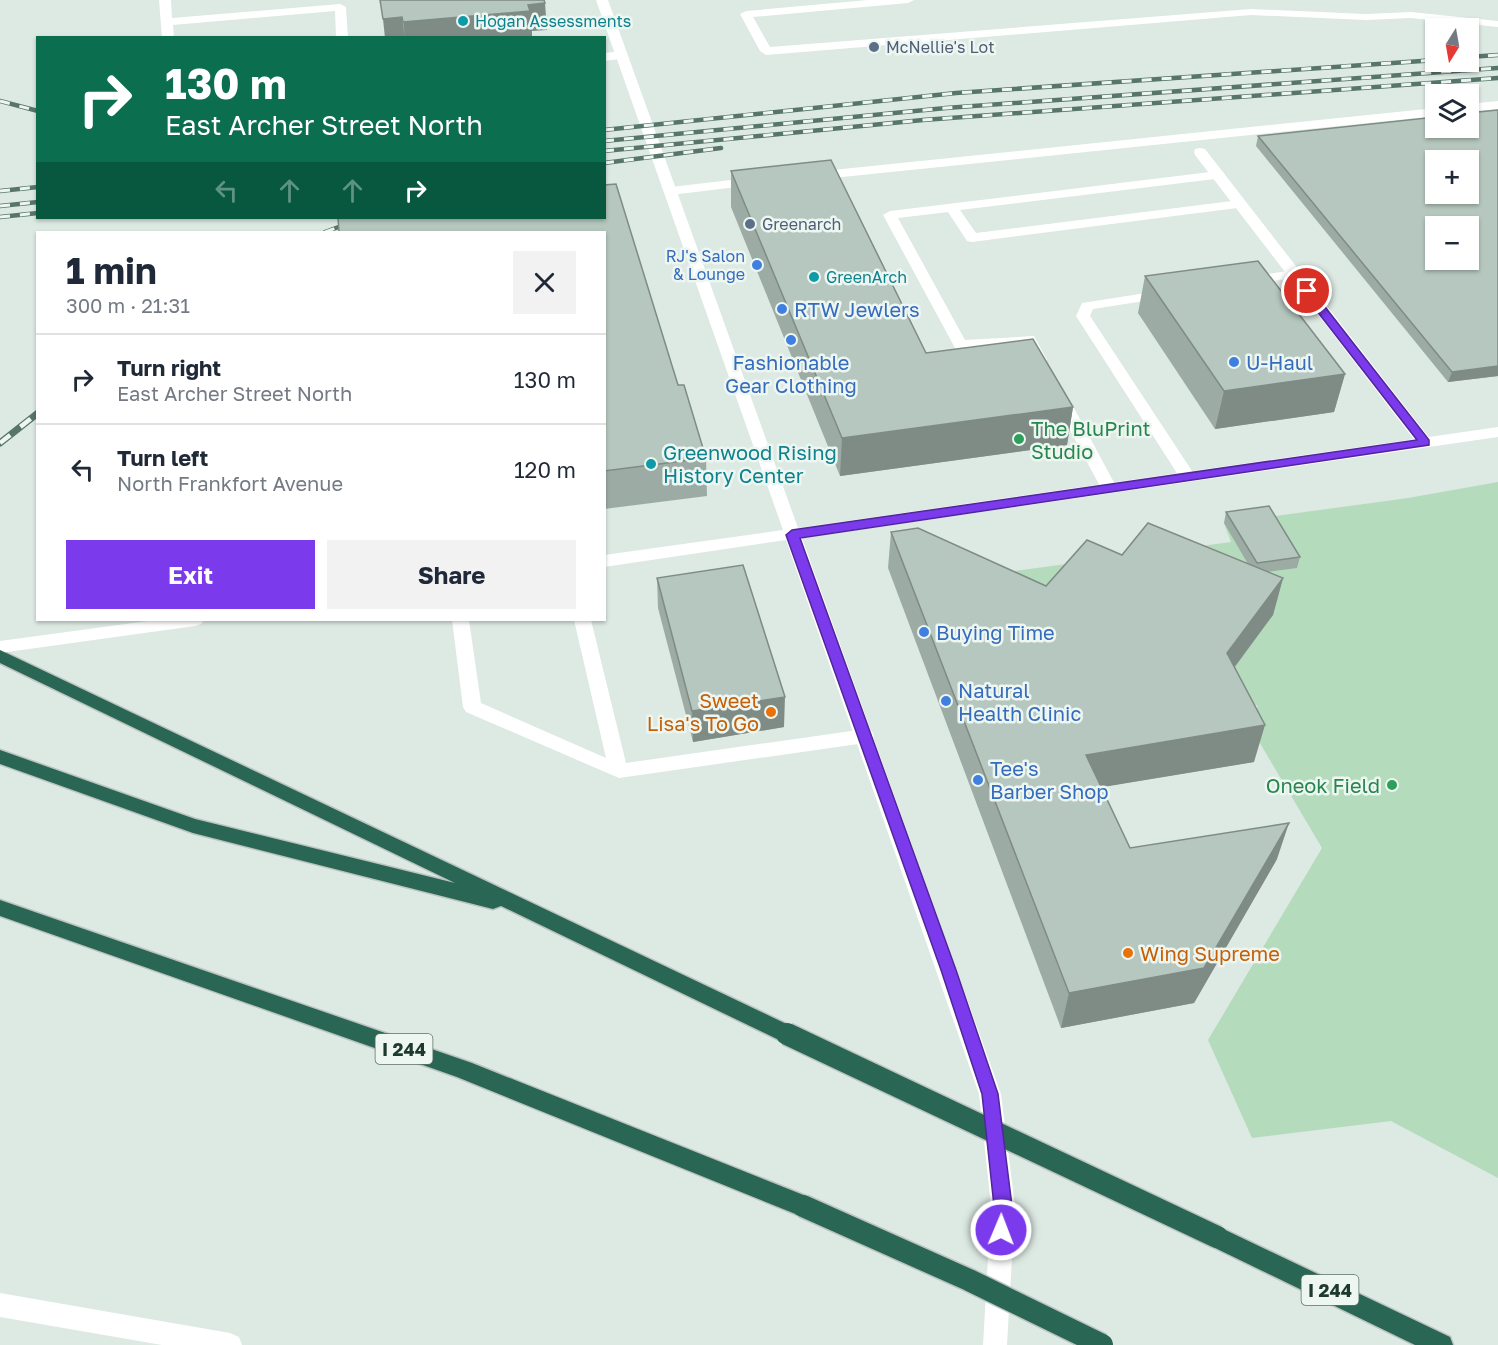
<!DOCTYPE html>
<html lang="en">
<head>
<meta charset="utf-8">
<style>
  :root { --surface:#fff; --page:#f2f2f3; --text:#1f2937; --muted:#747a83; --line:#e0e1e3; --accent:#7c3aed }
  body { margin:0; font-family:"Golos Text",sans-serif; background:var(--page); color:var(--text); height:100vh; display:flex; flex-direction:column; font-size:22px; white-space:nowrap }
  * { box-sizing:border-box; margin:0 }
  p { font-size:20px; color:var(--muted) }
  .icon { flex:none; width:33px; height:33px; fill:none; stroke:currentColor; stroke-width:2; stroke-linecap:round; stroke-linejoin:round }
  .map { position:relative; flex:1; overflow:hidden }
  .details { position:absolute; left:36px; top:231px; width:570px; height:390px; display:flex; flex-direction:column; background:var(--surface); border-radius:0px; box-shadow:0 2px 4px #0004 }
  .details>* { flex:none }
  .banner { position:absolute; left:36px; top:36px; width:570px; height:183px; border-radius:0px; box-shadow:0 2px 4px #0004; background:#0b6e4f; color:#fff; overflow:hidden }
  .needle { width:39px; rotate:191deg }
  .tools { position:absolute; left:1425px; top:18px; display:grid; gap:12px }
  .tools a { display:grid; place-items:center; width:54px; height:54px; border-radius:0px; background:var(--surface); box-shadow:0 2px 4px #0004; font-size:30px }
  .pin { position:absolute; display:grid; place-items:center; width:51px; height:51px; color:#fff; margin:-26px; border:3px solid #fff; border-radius:50%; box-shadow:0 2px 6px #0007 }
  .me { position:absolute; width:66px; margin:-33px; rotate:1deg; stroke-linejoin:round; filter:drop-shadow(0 0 4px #0008) }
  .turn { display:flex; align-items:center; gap:21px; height:126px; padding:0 30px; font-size:27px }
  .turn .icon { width:78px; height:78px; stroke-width:2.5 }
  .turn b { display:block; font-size:42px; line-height:51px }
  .lanes { display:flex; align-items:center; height:57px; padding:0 30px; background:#0003; justify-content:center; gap:30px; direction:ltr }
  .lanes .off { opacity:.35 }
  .round { display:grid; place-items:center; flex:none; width:63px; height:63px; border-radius:0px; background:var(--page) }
  .head { display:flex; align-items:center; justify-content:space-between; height:102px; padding:0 30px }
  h1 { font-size:36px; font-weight:700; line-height:45px }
  .button { display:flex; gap:12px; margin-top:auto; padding:12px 30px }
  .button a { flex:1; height:69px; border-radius:0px; background:var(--accent); color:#fff; font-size:24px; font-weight:700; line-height:69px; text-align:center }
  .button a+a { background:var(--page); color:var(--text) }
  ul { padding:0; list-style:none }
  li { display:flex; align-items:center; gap:18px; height:90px; padding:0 30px; border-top:2px solid var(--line) }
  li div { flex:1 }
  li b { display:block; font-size:22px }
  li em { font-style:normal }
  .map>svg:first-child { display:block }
  .green { fill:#b4dcbc }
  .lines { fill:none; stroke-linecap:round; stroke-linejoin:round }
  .motorway-casing { stroke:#bcc4c1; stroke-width:3 }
  .service { fill:#fff; fill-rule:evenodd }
  .minor { fill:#fff; fill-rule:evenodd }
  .tertiary { fill:#fff; fill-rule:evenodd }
  .motorway { fill:#2a6654; fill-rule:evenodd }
  .rail-far1-casing { stroke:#58756b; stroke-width:4.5 }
  .rail-casing { stroke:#58756b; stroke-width:7 }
  .rail-far1 { stroke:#edf6f1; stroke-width:3; stroke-dasharray:10; stroke-linecap:butt }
  .rail { stroke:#edf6f1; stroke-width:4.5; stroke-dasharray:13; stroke-linecap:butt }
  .motorway-bridge-casing { stroke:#bcc4c1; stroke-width:25; stroke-linecap:butt }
  .motorway-bridge { stroke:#2a6654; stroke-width:22 }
  .wall { fill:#9caba3 }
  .shaded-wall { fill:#7f8b85 }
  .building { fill:#b5c7be; stroke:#7f8b85; stroke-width:1.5; fill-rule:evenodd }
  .route { fill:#7c3aed; stroke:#51269a; stroke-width:1.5 }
  .culture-dot { fill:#0f9aa8; stroke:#edf6f1; stroke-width:2 }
  .service-dot { fill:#5c6f8a; stroke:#edf6f1; stroke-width:2 }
  .shop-dot { fill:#3f7fe0; stroke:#edf6f1; stroke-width:2 }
  .leisure-dot { fill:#2e9e5b; stroke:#edf6f1; stroke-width:2 }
  .food-dot { fill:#e8710a; stroke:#edf6f1; stroke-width:2 }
  .labels { text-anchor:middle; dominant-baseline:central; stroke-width:5; stroke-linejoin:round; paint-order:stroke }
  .far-culture-label { font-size:16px; fill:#0d838f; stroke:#edf6f1; text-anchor:start }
  .far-service-label { font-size:16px; fill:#4e5e75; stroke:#edf6f1; text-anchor:start }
  .far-shop-label { font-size:16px; fill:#366cbe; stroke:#edf6f1; text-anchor:end }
  .shield { fill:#edf6f1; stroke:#5c7269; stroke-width:1.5 }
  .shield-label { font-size:18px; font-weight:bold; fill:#1e392f }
  .shop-label { font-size:20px; fill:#366cbe; stroke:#edf6f1; text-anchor:start }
  .leisure-label { font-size:20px; fill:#27864d; stroke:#edf6f1; text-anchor:start }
  .culture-label { font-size:20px; fill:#0d838f; stroke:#edf6f1; text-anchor:start }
  .food-label { font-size:20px; fill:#c56008; stroke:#edf6f1; text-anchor:end }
</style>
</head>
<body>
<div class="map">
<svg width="1498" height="1345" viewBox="0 0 1498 1345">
  <rect width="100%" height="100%" fill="#dde9e3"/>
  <!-- green -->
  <path class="green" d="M1498 482V1178L1391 1121 1252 1138 1208 1040 1322 848 1248 723 1258 706 970 577 1231 542 1224 523 1408 498Z"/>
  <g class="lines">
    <!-- motorway casing -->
    <g class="motorway-casing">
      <path id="motorway" d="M0 650 795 1028 798 1034 795 1040 787 1043 779 1040 501 906 493 909 193 833 0 764V750L195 819 455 883 0 663Z
        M0 900 472 1063 811 1198 815 1206 811 1214 803 1217 457 1077 0 916Z
        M1217 1226 1450 1337 1453 1345H1415L1209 1245 1205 1237 1209 1229Z"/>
    </g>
    <!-- service -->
    <path class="service" d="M159 0H171L172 18 340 4 346 7 348 38H336L335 11 173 25 174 38H162Z
      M868 0H914L908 3 753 17 770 47 1251 9 1366 14 1411 12 1498 21V27L1411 18 1366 20 1251 15 766 55 760 51 740 14 746 11Z
      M623 51 627 52V58L604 61V53Z
      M1498 101V109L1468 112V104Z
      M1436 108V116L813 180 806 176 813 172Z
      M1218 171 1223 172 1225 175 1223 178 960 210 976 233 1240 200 1247 204 1245 207 972 242 967 241 948 212 898 218 965 340 1034 336 1047 360 1040 364 1035 363 1024 344 955 348 883 215 890 211Z
      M756 177 761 178 763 181 761 184 671 195 664 191 671 187Z
      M1294 270 1299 271 1301 274 1299 277 1248 285 1241 281 1248 277Z
      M1165 290 1170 291 1172 294 1170 297 1093 309 1090 316 1196 477 1188 482 1182 481 1076 316 1082 303Z
      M1060 392 1068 397 1117 488 1115 492H1103L1101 488 1052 397Z
      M452 620H469L481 703 606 758 574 620H591L626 763 865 729 872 731 874 736 872 741 865 743 619 778 466 712 463 707Z"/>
    <!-- minor -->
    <path class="minor" d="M1200 148 1205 149 1431 440 1433 443 1431 446H1419L1195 155 1194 152 1195 149Z
      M0 1293 230 1333 239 1337 242 1345H162L0 1317Z"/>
    <!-- tertiary -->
    <path class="tertiary" d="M596 0H608L798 528 1498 427V437L802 538 1001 1094 1015 1206 1007 1345H983L991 1206 979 1094 786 540 604 567V555L783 530Z
      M155 620H204L201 624 195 626 0 653V641Z"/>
    <!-- motorway -->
    <use href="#motorway" class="motorway"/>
    <!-- rail-far1 casing -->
    <g class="rail-far1-casing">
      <path id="rail-far1" d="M1468 57 1498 55
        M0 101 38 111
        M604 130 956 93 1436 60
        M604 141 946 108 1498 68
        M604 151 923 120 1498 78
        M604 163 721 148
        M0 191 38 187
        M0 206 38 202
        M0 217 38 213
        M325 232 363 218"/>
    </g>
    <!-- rail casing -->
    <g class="rail-casing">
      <path id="rail" d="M0 443 38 413"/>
    </g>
    <!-- rail-far1 -->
    <use href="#rail-far1" class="rail-far1"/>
    <!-- rail -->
    <use href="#rail" class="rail"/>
    <!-- motorway-bridge casing -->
    <g class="motorway-bridge-casing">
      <path id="motorway-bridge" d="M787 1034 1217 1237
        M803 1206 969 1280 1102 1345"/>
    </g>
    <!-- motorway-bridge -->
    <use href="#motorway-bridge" class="motorway-bridge"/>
  </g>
  <!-- wall -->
  <path class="wall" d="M1498 110V376L1448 382 1256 146 1258 136Z
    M731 171 926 353 1073 407 1067 445 840 476 731 207Z
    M604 232 678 385 706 458 707 496 604 509Z
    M1145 276 1345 374 1334 412 1215 429 1138 313Z
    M1226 512 1300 557 1297 568 1267 572 1283 578 1273 615 1235 667 1254 762 1101 787 1130 848 1277 859 1194 1003 1061 1028 888 568 891 532 1046 586 1122 555 1248 564 1224 523Z
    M657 578 784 727 693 742 658 608Z"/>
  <!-- shaded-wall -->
  <path class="shaded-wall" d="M545 3 547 30 532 31V38H405L403 22Z
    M402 17 405 38H385L383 19Z
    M1498 366V376L1448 382 1452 372Z
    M1345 374 1334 412 1215 429 1224 391Z
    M1073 407 1067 445 840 476 842 438Z
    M1283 578 1273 615 1218 689 1227 653Z
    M785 697 784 727 693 742 692 711Z
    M1265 725 1254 762 1079 791 1086 755Z
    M1289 823 1277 859 1194 1003 1061 1028 1069 993Z"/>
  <!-- building -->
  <path class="building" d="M380 0H544L545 3 528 5 530 11 403 22 402 17 383 19Z
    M1498 110V366L1452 372 1258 136 1436 117V128H1468V113ZM1436 160H1468V194H1436ZM1436 226H1468V260H1436Z
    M831 160 926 353 1033 339 1073 407 842 438 731 171Z
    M616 184 678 385H684L706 458 604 471V232H339L338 218H604V185Z
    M1258 261 1345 374 1224 391 1145 276Z
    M1269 506 1300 557 1257 563 1226 512Z
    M1148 523 1283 578 1227 653 1265 725 1086 755 1130 848 1289 823 1204 968 1069 993 891 532 918 528 1046 586 1087 540 1122 555Z
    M743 565 785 697 692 711 657 578Z"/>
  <!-- route -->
  <path class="route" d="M1307 288 1311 289 1429 440V445L800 538 956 970 998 1094 1012 1206 1010 1230 1008 1235 1001 1238 995 1235 992 1230 994 1206 982 1094 941 970 786 535 792 530 1417 440 1303 293 1302 291Z"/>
  <!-- markers -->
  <g class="culture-dot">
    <circle cx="463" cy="21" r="6"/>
    <circle cx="814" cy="277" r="6"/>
    <circle cx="651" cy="464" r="6"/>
  </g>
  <g class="service-dot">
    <circle cx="874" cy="47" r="6"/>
    <circle cx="750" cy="224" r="6"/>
  </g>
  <g class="shop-dot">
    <circle cx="757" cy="265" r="6"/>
    <circle cx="782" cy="309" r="6"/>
    <circle cx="791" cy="340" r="6"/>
    <circle cx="1234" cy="362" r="6"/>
    <circle cx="924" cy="632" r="6"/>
    <circle cx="946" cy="701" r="6"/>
    <circle cx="978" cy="780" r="6"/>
  </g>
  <g class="leisure-dot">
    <circle cx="1019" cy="439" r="6"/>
    <circle cx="1392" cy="785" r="6"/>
  </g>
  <g class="food-dot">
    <circle cx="771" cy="712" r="6"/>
    <circle cx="1128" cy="953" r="6"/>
  </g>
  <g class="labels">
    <!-- far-culture labels -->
    <g class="far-culture-label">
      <text x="475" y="21">Hogan Assessments</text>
      <text x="826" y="277">GreenArch</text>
    </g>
    <!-- far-service labels -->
    <g class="far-service-label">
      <text x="886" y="47">McNellie's Lot</text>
      <text x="762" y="224">Greenarch</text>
    </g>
    <!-- far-shop labels -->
    <g class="far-shop-label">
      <text x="745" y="256">RJ's Salon<tspan x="745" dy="18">&amp; Lounge</tspan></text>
    </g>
    <!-- shield labels -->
    <g class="shield">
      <rect x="375.5" y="1034" width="57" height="30" rx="4.5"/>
      <rect x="1301.5" y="1275" width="57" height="30" rx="4.5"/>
    </g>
    <g class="shield-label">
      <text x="404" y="1049">I 244</text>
      <text x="1330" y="1290">I 244</text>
    </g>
    <!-- shop labels -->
    <g class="shop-label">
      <text x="794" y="309">RTW Jewlers</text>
      <text x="791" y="362" text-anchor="middle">Fashionable<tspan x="791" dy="23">Gear Clothing</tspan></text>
      <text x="1246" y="362">U-Haul</text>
      <text x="936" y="632">Buying Time</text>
      <text x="958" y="690">Natural<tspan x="958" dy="23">Health Clinic</tspan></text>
      <text x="990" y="768">Tee's<tspan x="990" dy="23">Barber Shop</tspan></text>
    </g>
    <!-- leisure labels -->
    <g class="leisure-label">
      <text x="1031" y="428">The BluPrint<tspan x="1031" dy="23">Studio</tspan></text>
      <text x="1380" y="785" text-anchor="end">Oneok Field</text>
    </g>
    <!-- culture labels -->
    <g class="culture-label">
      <text x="663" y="452">Greenwood Rising<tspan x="663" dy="23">History Center</tspan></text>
    </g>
    <!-- food labels -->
    <g class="food-label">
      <text x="759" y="700">Sweet<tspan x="759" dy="23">Lisa's To Go</tspan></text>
      <text x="1140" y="953" text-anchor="start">Wing Supreme</text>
    </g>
  </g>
</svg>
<div class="tools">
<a><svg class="needle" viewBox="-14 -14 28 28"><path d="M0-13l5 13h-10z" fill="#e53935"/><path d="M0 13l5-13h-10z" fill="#747a83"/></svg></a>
<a><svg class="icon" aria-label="layers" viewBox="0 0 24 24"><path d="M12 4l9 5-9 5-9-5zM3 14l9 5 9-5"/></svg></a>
<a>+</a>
<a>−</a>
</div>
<div class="pin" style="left:1307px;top:291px;background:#d93025"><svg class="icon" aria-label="arrive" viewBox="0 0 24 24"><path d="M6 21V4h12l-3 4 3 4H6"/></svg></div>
<svg class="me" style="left:1001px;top:1230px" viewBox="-20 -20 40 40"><circle r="17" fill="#7c3aed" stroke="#fff" stroke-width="3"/><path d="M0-11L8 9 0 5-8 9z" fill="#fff"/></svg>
<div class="banner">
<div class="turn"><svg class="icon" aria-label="right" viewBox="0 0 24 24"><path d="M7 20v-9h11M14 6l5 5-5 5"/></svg><div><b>130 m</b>East Archer Street North</div></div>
<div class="lanes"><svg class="icon off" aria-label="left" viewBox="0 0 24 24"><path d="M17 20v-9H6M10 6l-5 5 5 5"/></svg><svg class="icon off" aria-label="ahead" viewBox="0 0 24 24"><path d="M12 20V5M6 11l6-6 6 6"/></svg><svg class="icon off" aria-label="ahead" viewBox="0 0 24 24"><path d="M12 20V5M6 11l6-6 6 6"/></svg><svg class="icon" aria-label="right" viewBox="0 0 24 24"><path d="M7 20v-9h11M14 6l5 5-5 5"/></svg></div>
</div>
<section class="details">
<div class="head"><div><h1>1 min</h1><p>300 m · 21:31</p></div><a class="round"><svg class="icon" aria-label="close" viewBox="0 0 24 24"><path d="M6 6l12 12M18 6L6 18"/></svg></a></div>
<ul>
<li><svg class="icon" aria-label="right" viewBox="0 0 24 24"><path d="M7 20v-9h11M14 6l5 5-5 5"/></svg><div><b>Turn right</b><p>East Archer Street North</p></div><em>130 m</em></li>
<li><svg class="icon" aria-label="left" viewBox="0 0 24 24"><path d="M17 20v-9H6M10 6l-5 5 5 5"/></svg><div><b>Turn left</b><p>North Frankfort Avenue</p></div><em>120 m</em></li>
</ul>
<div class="button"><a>Exit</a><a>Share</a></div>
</section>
</div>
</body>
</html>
